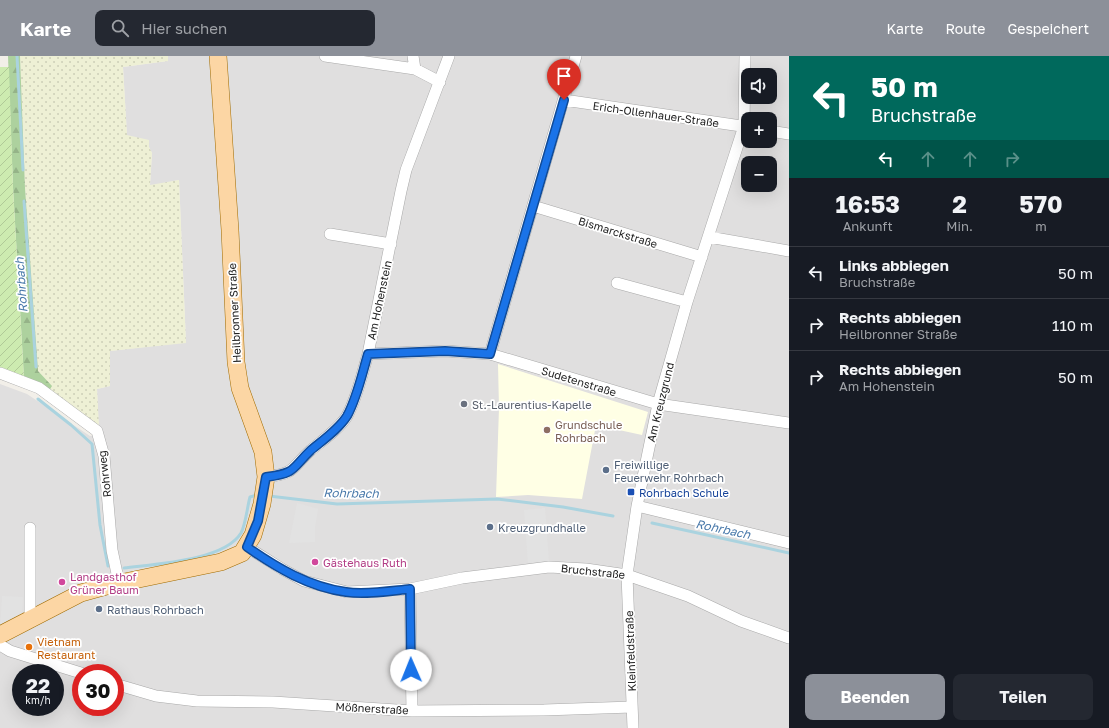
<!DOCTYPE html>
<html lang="de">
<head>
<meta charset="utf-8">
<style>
  :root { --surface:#171b24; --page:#242831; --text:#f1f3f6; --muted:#9ea1a6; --line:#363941; --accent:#8c9099 }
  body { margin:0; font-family:"Golos Text",sans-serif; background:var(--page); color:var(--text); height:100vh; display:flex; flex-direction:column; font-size:15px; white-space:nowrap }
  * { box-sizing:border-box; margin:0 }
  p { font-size:13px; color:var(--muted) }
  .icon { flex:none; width:22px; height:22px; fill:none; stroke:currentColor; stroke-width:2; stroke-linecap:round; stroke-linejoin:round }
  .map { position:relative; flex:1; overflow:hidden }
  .sheet { display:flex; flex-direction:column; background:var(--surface); width:320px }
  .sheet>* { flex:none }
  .guide { background:#00695c; color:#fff; overflow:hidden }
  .tools { position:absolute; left:741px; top:12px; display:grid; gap:8px }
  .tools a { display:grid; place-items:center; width:36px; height:36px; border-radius:8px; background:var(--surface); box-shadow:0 4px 16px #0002; font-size:20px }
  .speed { position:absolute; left:12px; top:608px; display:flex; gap:8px; font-size:20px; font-weight:700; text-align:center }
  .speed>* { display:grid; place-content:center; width:52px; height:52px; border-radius:50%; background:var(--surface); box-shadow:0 4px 16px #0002; line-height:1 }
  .speed small { font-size:10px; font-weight:400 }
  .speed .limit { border:6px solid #d22; background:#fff; color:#111 }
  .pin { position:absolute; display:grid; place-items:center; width:34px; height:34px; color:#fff; margin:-41px -17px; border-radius:50% 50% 50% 0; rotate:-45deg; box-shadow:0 0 4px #0007 }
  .pin .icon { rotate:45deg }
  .me { position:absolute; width:44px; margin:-22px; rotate:359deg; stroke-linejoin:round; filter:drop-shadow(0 0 3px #0008) }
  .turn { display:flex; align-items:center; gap:14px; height:84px; padding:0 16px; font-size:18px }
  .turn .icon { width:52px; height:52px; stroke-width:2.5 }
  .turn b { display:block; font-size:28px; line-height:34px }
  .lanes { display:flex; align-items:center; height:38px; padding:0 16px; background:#0003; justify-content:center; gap:20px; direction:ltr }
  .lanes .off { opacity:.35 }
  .eta { display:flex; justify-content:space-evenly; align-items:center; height:68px; text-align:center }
  .eta b { font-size:24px; font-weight:700; line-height:28px }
  .action { display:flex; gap:8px; margin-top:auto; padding:8px 16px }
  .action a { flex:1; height:46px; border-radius:8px; background:var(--accent); color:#fff; font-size:16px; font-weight:700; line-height:46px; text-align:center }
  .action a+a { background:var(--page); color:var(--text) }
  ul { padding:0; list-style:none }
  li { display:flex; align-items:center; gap:12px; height:52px; padding:0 16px; border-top:1px solid var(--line) }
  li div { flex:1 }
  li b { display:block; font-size:15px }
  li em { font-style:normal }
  header { display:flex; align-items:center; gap:24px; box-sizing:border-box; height:56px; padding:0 20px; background:var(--accent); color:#fff }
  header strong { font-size:19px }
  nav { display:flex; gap:22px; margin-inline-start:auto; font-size:14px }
  .search { width:280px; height:36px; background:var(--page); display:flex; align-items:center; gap:10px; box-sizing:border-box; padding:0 14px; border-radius:8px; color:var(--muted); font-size:15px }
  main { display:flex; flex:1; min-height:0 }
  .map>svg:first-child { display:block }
  .residential { fill:#e0dfdf; fill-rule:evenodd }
  .education { fill:#ffffe5 }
  .farmland { fill:url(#farmland-dots) }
  .forest { fill:url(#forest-firs) }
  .garden { fill:url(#garden-furrows) }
  .parking { fill:#e2e2e2 }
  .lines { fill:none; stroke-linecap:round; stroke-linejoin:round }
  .stream { stroke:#aad3df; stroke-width:3 }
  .street-casing { stroke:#a9a9a9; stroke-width:12 }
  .primary-casing { stroke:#a06b00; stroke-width:18 }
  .street { stroke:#fff; stroke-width:11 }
  .primary { stroke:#fcd6a4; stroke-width:17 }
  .route-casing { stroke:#114b97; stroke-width:10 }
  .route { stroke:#1a73e8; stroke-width:7 }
  .worship-dot { fill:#6b7280; stroke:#fff; stroke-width:1.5 }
  .education-dot { fill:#8d6e63; stroke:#fff; stroke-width:1.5 }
  .service-dot { fill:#5c6f8a; stroke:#fff; stroke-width:1.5 }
  .transit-dot { fill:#1a4fb4; stroke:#fff; stroke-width:1.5 }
  .hotel-dot { fill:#d1479c; stroke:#fff; stroke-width:1.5 }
  .food-dot { fill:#e8710a; stroke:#fff; stroke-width:1.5 }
  .labels { text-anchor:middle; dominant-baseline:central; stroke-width:3.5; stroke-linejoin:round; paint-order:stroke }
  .street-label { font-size:11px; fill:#222; stroke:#fff }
  .worship-label { font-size:11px; fill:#5b616d; stroke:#fff; text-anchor:start }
  .education-label { font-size:11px; fill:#785e54; stroke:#fff; text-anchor:start }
  .service-label { font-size:11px; fill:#4e5e75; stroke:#fff; text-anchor:start }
  .transit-label { font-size:11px; fill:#164399; stroke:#fff; text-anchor:start }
  .hotel-label { font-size:11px; fill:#b23c85; stroke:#fff; text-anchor:start }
  .food-label { font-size:11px; fill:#c56008; stroke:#fff; text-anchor:start }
  .water-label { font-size:12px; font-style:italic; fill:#4a7aab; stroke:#fff }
</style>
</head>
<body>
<header>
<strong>Karte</strong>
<div class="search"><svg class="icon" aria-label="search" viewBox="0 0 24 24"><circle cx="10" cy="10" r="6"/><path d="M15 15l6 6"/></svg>Hier suchen</div>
<nav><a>Karte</a><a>Route</a><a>Gespeichert</a></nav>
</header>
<main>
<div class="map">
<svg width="789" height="672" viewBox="0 0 789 672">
  <defs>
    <pattern id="farmland-dots" width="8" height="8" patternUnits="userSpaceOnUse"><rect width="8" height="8" fill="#eef0d5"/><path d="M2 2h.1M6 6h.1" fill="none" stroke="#ccceb7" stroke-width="1.8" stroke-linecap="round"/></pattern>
    <pattern id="forest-firs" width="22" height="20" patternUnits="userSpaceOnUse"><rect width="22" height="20" fill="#add19e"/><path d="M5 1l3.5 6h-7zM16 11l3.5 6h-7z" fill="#95b388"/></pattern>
    <pattern id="garden-furrows" width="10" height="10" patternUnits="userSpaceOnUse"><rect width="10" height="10" fill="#cdebb0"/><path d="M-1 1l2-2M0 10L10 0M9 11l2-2" fill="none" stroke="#b0c997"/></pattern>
  </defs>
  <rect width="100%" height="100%" fill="#f2efe9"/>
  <!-- residential -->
  <path class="residential" d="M168 0H789V672H0V328L27 338 90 380 99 378 97 333 110 330V295L186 286 179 124 150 130 152 97 149 91 127 80 123 11 168 5ZM748 19H770V41H748ZM748 63H770V85H748ZM748 107H770V129H748ZM21 617H55V651H21ZM81 617H115V651H81Z"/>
  <!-- education -->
  <path class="education" d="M498 308 648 356 642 379 596 369 582 443 528 439 496 441 499 352Z"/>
  <!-- farmland -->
  <path class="farmland" d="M20 0H168V5L123 11 127 79 149 84V91L152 97 150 129 179 124 186 287 110 295V330L97 333 99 371 49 335 51 330 38 315 25 132Z"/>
  <!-- forest -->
  <path class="forest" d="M8 0H20L25 132 38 315 52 330 49 335 24 323 13 132Z"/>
  <!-- garden -->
  <path class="garden" d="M0 11H9L13 132 24 323 0 314Z"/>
  <!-- parking -->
  <path class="parking" d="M297 447 318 453 315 471V486L289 487Z
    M545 452 549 506 528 507 524 454Z
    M2 540 23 541 22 559 0 570Z"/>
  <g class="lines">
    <!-- stream -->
    <path class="stream" d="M17 0 23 114
      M24 145 36 311
      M38 343 71 369 92 388 100 469 108 510
      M269 440 337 448 497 443 563 451 613 460
      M652 467 789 497
      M124 512C154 508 224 505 241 477 246 467 247 452 250 441L257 439"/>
    <!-- street casing -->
    <g class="street-casing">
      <path id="street" d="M325 0 415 13 440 26
        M413 0 415 13
        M564 44 748 71
        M770 75 789 78
        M533 150 702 201
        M330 178 391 188
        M709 181 789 195
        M617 227 687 246
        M368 298 445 295 490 298 658 348 789 367
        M490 298 576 0
        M0 317 39 332 97 375 104 400 112 494 119 527
        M266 421C297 417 290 413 311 394 323 384 339 373 347 360 357 342 362 318 368 298L401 135 406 114 449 0
        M637 450 789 487
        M247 491 282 513 304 525 347 536 410 533 462 522 549 511 586 513 627 519 688 540 741 565 789 582
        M410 533 412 655
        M30 564V472
        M0 589 10 595 81 617
        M115 628 156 640 197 645 273 646 412 655 544 654 632 651
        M633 672 627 519 637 450 658 348 687 246 744 70 745 0"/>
    </g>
    <!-- primary casing -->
    <g class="primary-casing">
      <path id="primary" d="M0 579 81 537 110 529 221 506 242 497 253 479 262 448 266 421 263 396 240 332 236 306 230 174 218 0"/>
    </g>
    <!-- street -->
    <use href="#street" class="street"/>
    <!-- primary -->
    <use href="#primary" class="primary"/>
  </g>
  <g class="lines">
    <!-- route casing -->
    <g class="route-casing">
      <path id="route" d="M411 614 410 533C390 535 366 539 346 536 309 531 277 512 247 491L258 465 266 421C297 417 291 413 311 394 323 384 339 373 347 360 357 342 362 318 368 298L445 295 490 298 564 44"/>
    </g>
    <!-- route -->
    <use href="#route" class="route"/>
  </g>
  <!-- markers -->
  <circle class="worship-dot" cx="464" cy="348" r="4"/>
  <circle class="education-dot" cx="547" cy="374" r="4"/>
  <g class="service-dot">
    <circle cx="606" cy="414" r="4"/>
    <circle cx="490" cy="471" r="4"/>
    <circle cx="99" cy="553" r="4"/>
  </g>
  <rect class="transit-dot" x="627" y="432" width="8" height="8" rx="2"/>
  <g class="hotel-dot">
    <circle cx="315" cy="506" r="4"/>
    <circle cx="62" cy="526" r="4"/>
  </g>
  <circle class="food-dot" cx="29" cy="591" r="4"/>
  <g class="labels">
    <!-- street labels -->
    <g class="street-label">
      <text transform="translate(656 58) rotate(8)">Erich-Ollenhauer-Straße</text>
      <text transform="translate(618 176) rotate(17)">Bismarckstraße</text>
      <text transform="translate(379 244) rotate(-78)">Am Hohenstein</text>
      <text transform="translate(234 257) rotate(-93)">Heilbronner Straße</text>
      <text transform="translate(579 325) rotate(17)">Sudetenstraße</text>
      <text transform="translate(660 346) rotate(-76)">Am Kreuzgrund</text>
      <text transform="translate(104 418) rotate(-97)">Rohrweg</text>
      <text transform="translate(593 515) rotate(6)">Bruchstraße</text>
      <text transform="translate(630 595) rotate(-92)">Kleinfeldstraße</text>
      <text transform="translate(372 652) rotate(3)">Mößnerstraße</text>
    </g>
    <!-- worship labels -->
    <g class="worship-label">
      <text x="472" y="348">St.-Laurentius-Kapelle</text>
    </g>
    <!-- education labels -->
    <g class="education-label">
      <text x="555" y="368">Grundschule<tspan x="555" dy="13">Rohrbach</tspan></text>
    </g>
    <!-- service labels -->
    <g class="service-label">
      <text x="614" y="408">Freiwillige<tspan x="614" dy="13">Feuerwehr Rohrbach</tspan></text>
      <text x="498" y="471">Kreuzgrundhalle</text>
      <text x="107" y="553">Rathaus Rohrbach</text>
    </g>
    <!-- transit labels -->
    <g class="transit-label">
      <text x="639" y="436">Rohrbach Schule</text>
    </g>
    <!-- hotel labels -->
    <g class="hotel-label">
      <text x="323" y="506">Gästehaus Ruth</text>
      <text x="70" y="520">Landgasthof<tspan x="70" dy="13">Grüner Baum</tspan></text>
    </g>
    <!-- food labels -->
    <g class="food-label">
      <text x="37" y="585">Vietnam<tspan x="37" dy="13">Restaurant</tspan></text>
    </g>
    <!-- water labels -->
    <g class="water-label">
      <text transform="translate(21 229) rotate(-94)">Rohrbach</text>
      <text transform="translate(351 437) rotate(1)">Rohrbach</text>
      <text transform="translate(723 473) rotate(12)">Rohrbach</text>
    </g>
  </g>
</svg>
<div class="tools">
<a><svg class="icon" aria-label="sound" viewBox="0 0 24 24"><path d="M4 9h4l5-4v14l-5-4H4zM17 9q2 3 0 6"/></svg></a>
<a>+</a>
<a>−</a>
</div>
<div class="speed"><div>22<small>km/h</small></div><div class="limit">30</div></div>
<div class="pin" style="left:564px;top:44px;background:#d93025"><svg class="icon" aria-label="arrive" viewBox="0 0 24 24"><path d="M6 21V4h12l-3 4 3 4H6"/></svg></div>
<svg class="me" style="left:411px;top:614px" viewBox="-20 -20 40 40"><circle r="19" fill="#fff"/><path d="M0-13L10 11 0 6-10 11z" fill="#1a73e8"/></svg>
</div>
<section class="sheet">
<div class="guide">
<div class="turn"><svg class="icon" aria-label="left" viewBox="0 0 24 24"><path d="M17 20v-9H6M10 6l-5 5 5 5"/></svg><div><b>50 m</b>Bruchstraße</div></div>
<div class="lanes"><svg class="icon" aria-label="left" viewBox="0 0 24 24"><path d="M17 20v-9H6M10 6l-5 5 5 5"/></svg><svg class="icon off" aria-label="ahead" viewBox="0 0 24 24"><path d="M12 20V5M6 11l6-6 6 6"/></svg><svg class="icon off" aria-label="ahead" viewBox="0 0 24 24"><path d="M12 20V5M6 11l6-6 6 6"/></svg><svg class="icon off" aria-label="right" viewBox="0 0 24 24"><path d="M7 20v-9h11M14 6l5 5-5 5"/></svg></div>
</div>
<div class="eta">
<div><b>16:53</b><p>Ankunft</p></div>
<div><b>2</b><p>Min.</p></div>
<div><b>570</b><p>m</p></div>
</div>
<ul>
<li><svg class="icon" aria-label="left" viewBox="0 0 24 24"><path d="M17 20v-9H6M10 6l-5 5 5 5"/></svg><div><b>Links abbiegen</b><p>Bruchstraße</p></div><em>50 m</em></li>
<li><svg class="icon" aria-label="right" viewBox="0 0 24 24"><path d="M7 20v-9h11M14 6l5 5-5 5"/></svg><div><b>Rechts abbiegen</b><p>Heilbronner Straße</p></div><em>110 m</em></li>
<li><svg class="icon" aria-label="right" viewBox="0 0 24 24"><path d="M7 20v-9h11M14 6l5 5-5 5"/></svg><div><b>Rechts abbiegen</b><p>Am Hohenstein</p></div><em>50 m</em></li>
</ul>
<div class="action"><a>Beenden</a><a>Teilen</a></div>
</section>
</main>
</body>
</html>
